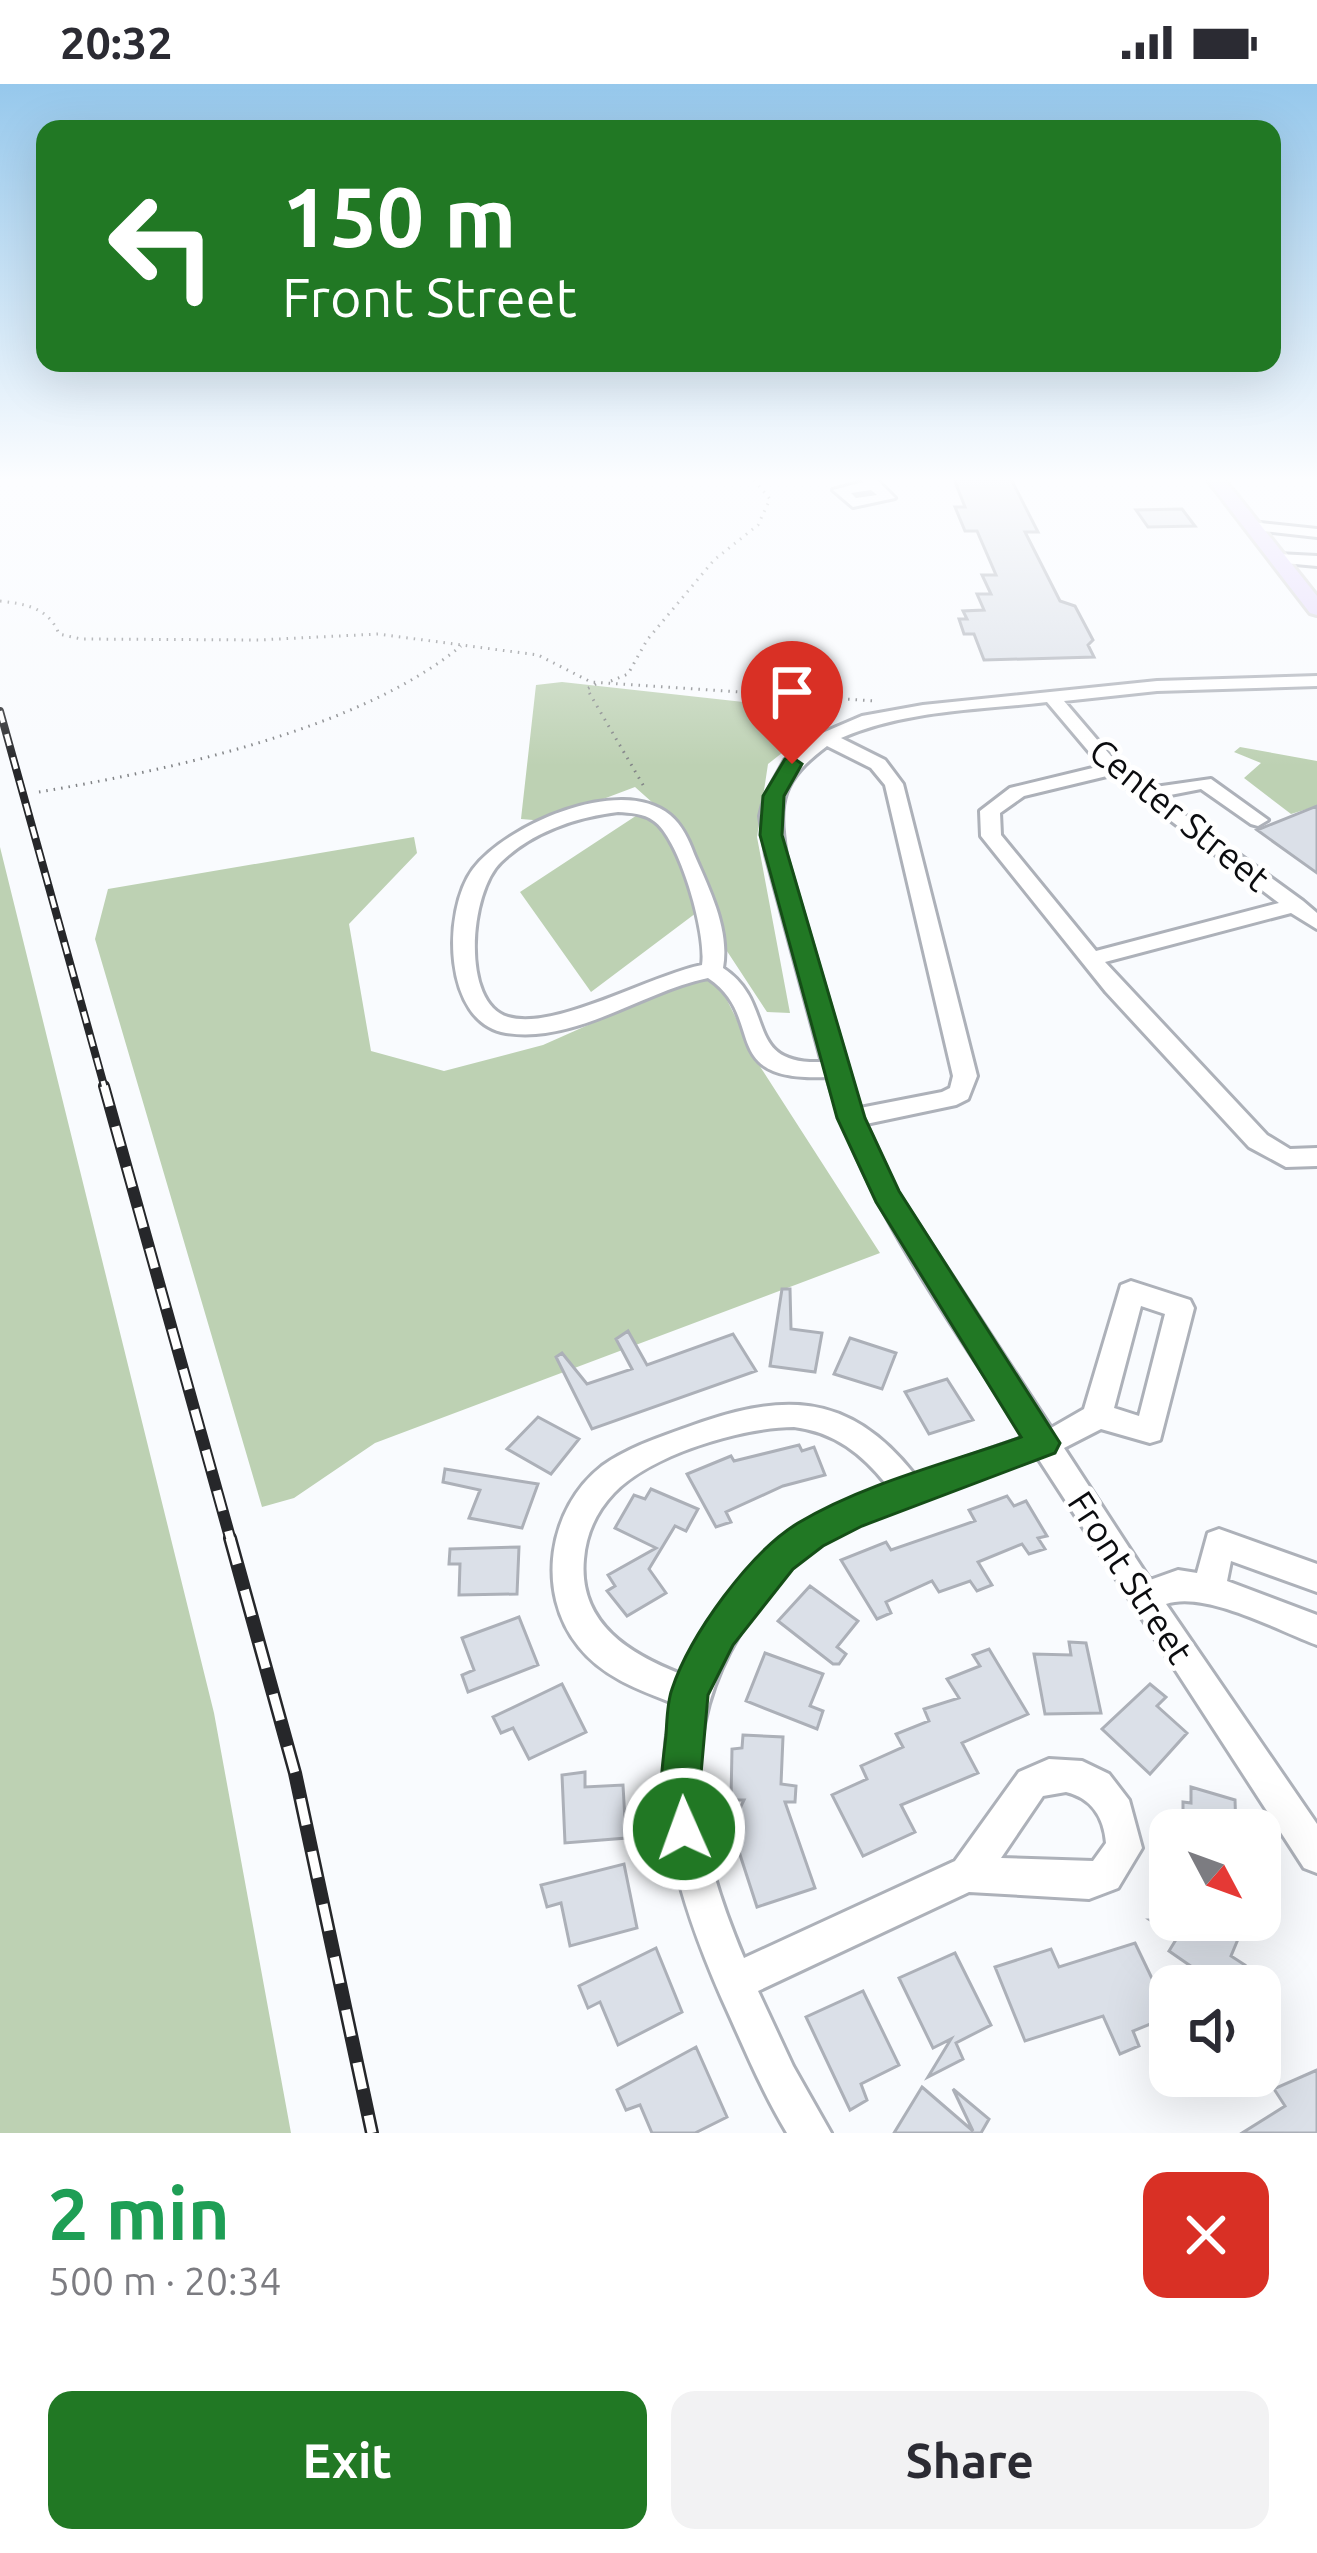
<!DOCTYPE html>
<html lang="en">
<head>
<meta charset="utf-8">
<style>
  :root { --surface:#fff; --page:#f2f2f3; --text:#2b2b33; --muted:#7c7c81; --accent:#217824 }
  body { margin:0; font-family:Ubuntu,sans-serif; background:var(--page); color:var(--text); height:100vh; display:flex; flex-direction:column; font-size:45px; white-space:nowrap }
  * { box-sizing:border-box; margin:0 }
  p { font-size:39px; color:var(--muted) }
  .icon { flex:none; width:66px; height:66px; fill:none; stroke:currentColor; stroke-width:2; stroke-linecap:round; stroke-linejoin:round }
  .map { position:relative; height:2049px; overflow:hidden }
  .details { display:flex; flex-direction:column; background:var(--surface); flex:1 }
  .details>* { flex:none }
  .hud { position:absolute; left:36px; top:36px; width:1245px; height:252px; border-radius:24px; box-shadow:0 12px 48px #0002; background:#217824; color:#fff; overflow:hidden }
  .needle { width:78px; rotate:131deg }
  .fabs { position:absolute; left:1149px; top:1725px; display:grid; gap:24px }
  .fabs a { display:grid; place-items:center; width:132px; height:132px; border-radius:24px; background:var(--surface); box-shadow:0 12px 48px #0002; font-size:60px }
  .pin { position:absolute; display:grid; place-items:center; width:102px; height:102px; color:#fff; margin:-123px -51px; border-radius:50% 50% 50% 0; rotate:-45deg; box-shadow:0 0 12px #0007 }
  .pin .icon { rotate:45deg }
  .me { position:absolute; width:132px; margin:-66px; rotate:358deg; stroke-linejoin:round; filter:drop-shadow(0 0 9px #0008) }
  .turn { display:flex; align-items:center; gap:42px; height:252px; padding:0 48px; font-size:54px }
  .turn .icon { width:156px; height:156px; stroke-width:2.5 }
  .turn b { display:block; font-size:84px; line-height:102px }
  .round { display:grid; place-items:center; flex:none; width:126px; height:126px; border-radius:24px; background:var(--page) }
  .head { display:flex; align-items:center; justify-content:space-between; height:204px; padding:0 48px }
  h1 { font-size:72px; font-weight:700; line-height:90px; color:#1e9e55 }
  .primary-button { display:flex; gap:24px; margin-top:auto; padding:24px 48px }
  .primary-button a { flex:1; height:138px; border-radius:24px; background:var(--accent); color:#fff; font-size:48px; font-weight:700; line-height:138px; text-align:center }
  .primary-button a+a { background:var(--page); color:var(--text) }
  .status { display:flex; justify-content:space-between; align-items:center; height:84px; padding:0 60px; background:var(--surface); direction:ltr }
  .status svg { height:33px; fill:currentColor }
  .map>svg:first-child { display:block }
  .green { fill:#bdd1b3 }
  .building { fill:#dbe0e8; stroke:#acb0b8; stroke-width:3 }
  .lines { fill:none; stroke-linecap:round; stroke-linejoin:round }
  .minor-casing { stroke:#adb1b9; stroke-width:6 }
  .major-casing { stroke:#d8d8d9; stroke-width:6 }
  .path { stroke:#818386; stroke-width:3; stroke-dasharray:1.5 6; stroke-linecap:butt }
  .minor { fill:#fff; fill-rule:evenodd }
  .major { fill:#e5dafb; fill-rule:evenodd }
  .rail-far2-casing { stroke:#26272a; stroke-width:8 }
  .rail-far1-casing { stroke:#26272a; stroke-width:12 }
  .rail-casing { stroke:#26272a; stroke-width:14 }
  .rail-far2 { stroke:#fff; stroke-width:4.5; stroke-dasharray:12; stroke-linecap:butt }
  .rail-far1 { stroke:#fff; stroke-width:8; stroke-dasharray:21; stroke-linecap:butt }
  .rail { stroke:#fff; stroke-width:9; stroke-dasharray:27; stroke-linecap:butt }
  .route { fill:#217824; stroke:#154e17; stroke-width:3 }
  .labels { text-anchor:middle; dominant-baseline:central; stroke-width:10; stroke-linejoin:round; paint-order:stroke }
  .street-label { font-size:36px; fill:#0b0c0f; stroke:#fff }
</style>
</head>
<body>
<div class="status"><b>20:32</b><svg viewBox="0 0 49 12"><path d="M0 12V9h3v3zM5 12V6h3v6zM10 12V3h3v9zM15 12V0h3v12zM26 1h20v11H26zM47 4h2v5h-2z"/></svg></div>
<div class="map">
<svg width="1317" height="2049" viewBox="0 0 1317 2049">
  <rect width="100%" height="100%" fill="#f9fbfe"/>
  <!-- green -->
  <path class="green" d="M562 598 834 628 768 680 757 753 790 929 767 928 700 826 591 908 520 808 654 720 635 703 545 737 521 735 536 601Z
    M1240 663 1317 677V722L1291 730 1244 694 1261 679 1234 668Z
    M414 753 417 769 349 840 371 967 444 987 543 961 712 886 761 984 880 1169 375 1359 294 1414 262 1423 95 855 108 805Z
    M0 763 214 1629 291 2049H0Z"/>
  <!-- building -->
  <path class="building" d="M954 395H1011L1038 448H1025L1060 517 1075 522 1093 556 1088 561 1094 573 984 576 974 550H964L959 535H967L963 527 984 526 977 510H991L982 491H996L977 447H965L955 423H965Z
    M1182 425 1195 442 1148 443 1136 426Z
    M1317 722V789L1257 746Z
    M782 1205H790L791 1245 822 1249 815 1288 770 1282Z
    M628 1247 647 1281 733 1250 756 1287 592 1345 556 1273 562 1269 587 1300 632 1285 616 1255Z
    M850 1254 896 1269 882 1305 834 1290Z
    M947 1295 973 1336 929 1350 905 1308Z
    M538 1333 579 1355 551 1390 507 1365Z
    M799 1361 802 1367 814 1363 825 1391 783 1402 726 1428 731 1438 716 1443 687 1390 731 1372 734 1377Z
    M445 1385 538 1400 522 1444 469 1434 480 1406 443 1398Z
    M651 1405 698 1425 686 1447 675 1442 649 1485 666 1509 627 1532 607 1507 615 1502 608 1491 656 1464 615 1444 634 1411 645 1415Z
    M1007 1412 1014 1422 1026 1417 1047 1452 1038 1454 1045 1465 1029 1470 1022 1460 978 1478 992 1501 977 1507 970 1497 939 1508 932 1497 886 1518 891 1529 877 1535 841 1476 886 1458 891 1466 975 1437 969 1426Z
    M519 1463 517 1510 459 1511 460 1480H449L450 1465Z
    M810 1502 858 1537 837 1563 846 1570 839 1580H833L778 1537Z
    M519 1533 538 1581 468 1608 462 1591 474 1586 462 1554Z
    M1069 1558 1086 1559 1101 1629 1045 1630 1034 1570 1071 1571Z
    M989 1565 1028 1630 962 1659 978 1689 901 1721 915 1748 863 1772 832 1711 867 1695 861 1682 903 1663 896 1650 929 1637 924 1625 959 1614 947 1595 980 1582 973 1571Z
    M765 1569 823 1590 810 1622 823 1627 817 1645 746 1617Z
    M562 1600 586 1648 529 1675 513 1644 501 1649 493 1633Z
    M1150 1600 1166 1613 1157 1622 1187 1649 1150 1690 1102 1645Z
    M743 1651 783 1653 781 1700 796 1702 795 1718H785L815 1804 757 1823 731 1743 744 1716H731L732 1665 742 1664Z
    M585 1688V1703L623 1701 626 1754 565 1759 562 1691Z
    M1191 1703 1235 1716 1236 1746H1183V1718L1191 1719Z
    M624 1780 637 1844 570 1862 561 1819 547 1823 541 1801Z
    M1150 1836H1246L1231 1872 1245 1881 1238 1900 1222 1891 1218 1901 1169 1867 1177 1854Z
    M1135 1859 1170 1932 1133 1947 1139 1962 1120 1970 1103 1932 1025 1957 995 1883 1051 1865 1059 1883Z
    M656 1864 682 1928 618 1961 600 1918 588 1924 579 1902Z
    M955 1869 991 1941 956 1959 963 1975 928 1993 951 1955 933 1964 899 1894Z
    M863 1907 899 1981 861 2000 867 2016 850 2026 806 1933Z
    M696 1963 727 2033 695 2049H652L640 2021 626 2026 617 2006Z
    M1317 1986V2049H1242L1285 2022 1274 2005Z
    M922 2003 973 2047 953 2005 989 2035 981 2049H894Z"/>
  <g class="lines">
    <!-- minor casing -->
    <g class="minor-casing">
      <path id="minor" d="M860 395H876L895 414 853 423 833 406 863 398ZM871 406 877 411 856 414 851 409Z
        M1251 438 1317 445V453L1246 445 1244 442Z
        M1278 470 1317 472V482L1273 478 1270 475Z
        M1317 592V602L1157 607 1064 617 1111 672 1148 704 1211 695 1268 736 1258 742 1251 740 1201 705 1160 713 1303 817 1317 829V845L1291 829 1105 878 1267 1051 1290 1065 1317 1064V1082L1286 1083 1249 1063 1106 908 981 752 980 727 1010 704 1101 682 1047 618C978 626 905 626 841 654L885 676 903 700 977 992 968 1015 956 1021 866 1040 897 1108 1051 1344 1084 1325 1121 1201 1131 1197 1190 1216 1194 1224 1160 1356 1150 1359 1101 1345 1064 1364 1150 1496 1178 1486 1197 1489 1208 1449 1219 1445 1317 1480V1508L1231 1477 1227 1497 1317 1531V1561C1279 1547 1205 1506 1166 1520L1317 1740V1789L1304 1784 1038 1374C964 1399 884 1421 818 1463 785 1484 759 1518 739 1551 674 1660 697 1762 744 1874L955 1777 1019 1688 1049 1675 1082 1677 1109 1690 1129 1716 1142 1764 1118 1804 1089 1815 969 1808 758 1907 793 1982 831 2049H787C761 2006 743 1961 722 1915 681 1821 648 1722 673 1619 639 1606 603 1593 579 1563 535 1509 548 1424 602 1382 627 1364 657 1354 685 1344 780 1309 847 1305 915 1391L1025 1353C952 1238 866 1125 827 993 715 998 768 934 708 894 643 907 576 960 506 949 443 939 442 827 473 785 506 741 621 690 670 731 682 741 689 756 694 770 709 805 730 845 723 884 778 920 741 981 822 978L766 771 760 732 765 712 785 676 820 650 862 632 923 621 1157 597ZM827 662 871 684 885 701 953 992 950 1004 942 1008 860 1024 786 771C777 716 782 696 827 662ZM1111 691 1279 819 1096 867 1001 751 1000 729 1024 712ZM618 728C631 729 643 729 654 737 680 755 707 851 702 881 651 891 555 947 508 933 460 919 470 807 501 778 532 748 576 733 618 728ZM1141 1222 1165 1230 1139 1332 1114 1324ZM794 1343C835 1348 862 1370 887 1401 789 1438 723 1491 684 1591 631 1571 578 1540 584 1475 586 1450 596 1428 614 1409 650 1371 742 1343 794 1343ZM1066 1708C1092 1714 1104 1734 1106 1759L1093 1777 1001 1774 1043 1712Z"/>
    </g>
    <!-- major casing -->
    <g class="major-casing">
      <path id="major" d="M1207 395H1224L1317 512V531L1310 529Z"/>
    </g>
    <!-- path -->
    <path class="path" d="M0 517C26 520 49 524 59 550L81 555 259 556 378 550 538 571 591 598 874 617
      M611 597 628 590 647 556 714 476 758 441 770 415 753 395
      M596 600 587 605 646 706
      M39 708C169 686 359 646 461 562"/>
    <!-- minor -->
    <use href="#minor" class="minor"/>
    <!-- major -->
    <use href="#major" class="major"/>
    <!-- rail-far2 casing -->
    <g class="rail-far2-casing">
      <path id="rail-far2" d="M0 627 105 1005"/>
    </g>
    <!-- rail-far1 casing -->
    <g class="rail-far1-casing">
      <path id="rail-far1" d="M104 1002 231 1457"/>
    </g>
    <!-- rail casing -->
    <g class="rail-casing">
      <path id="rail" d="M230 1454 295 1689 372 2049"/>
    </g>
    <!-- rail-far2 -->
    <use href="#rail-far2" class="rail-far2"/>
    <!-- rail-far1 -->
    <use href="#rail-far1" class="rail-far1"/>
    <!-- rail -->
    <use href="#rail" class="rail"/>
  </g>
  <!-- sky -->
  <linearGradient id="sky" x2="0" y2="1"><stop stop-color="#96c8ec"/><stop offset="0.58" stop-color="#fcfdff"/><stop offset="1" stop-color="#fcfdff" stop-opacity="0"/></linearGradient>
  <rect width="1317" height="682" fill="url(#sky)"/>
  <!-- route -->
  <path class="route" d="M792 673 802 680 784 712 782 751 865 1034 899 1107 1060 1359 1055 1369 862 1442 823 1462 793 1485 733 1561 708 1611 700 1701 704 1745 698 1759 684 1765 669 1759C655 1725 662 1686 666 1651 667 1636 667 1619 672 1605 690 1551 749 1469 798 1439 865 1399 948 1379 1021 1353L876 1118 837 1034 760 751 763 712 785 675Z"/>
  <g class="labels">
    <!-- street labels -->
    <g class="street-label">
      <text transform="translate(1180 730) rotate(39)">Center Street</text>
      <text transform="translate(1131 1493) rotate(57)">Front Street</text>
    </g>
  </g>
</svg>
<div class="fabs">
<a><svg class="needle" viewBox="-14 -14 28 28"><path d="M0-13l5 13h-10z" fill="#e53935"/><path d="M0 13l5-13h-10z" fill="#7c7c81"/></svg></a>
<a><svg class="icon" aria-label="sound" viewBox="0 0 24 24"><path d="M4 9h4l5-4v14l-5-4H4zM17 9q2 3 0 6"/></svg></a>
</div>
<div class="pin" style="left:792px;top:680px;background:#d93025"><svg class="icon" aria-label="arrive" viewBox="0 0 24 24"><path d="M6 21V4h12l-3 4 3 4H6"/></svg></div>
<svg class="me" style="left:684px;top:1745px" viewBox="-20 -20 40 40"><circle r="17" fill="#217824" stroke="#fff" stroke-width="3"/><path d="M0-11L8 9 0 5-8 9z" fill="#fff"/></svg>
<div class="hud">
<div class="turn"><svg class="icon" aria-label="left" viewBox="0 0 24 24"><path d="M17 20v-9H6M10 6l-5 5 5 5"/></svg><div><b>150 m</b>Front Street</div></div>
</div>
</div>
<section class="details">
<div class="head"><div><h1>2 min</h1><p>500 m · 20:34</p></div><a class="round" style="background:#d93025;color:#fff"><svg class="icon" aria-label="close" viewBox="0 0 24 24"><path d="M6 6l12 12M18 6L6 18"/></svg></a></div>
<div class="primary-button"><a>Exit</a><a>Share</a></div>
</section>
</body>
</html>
